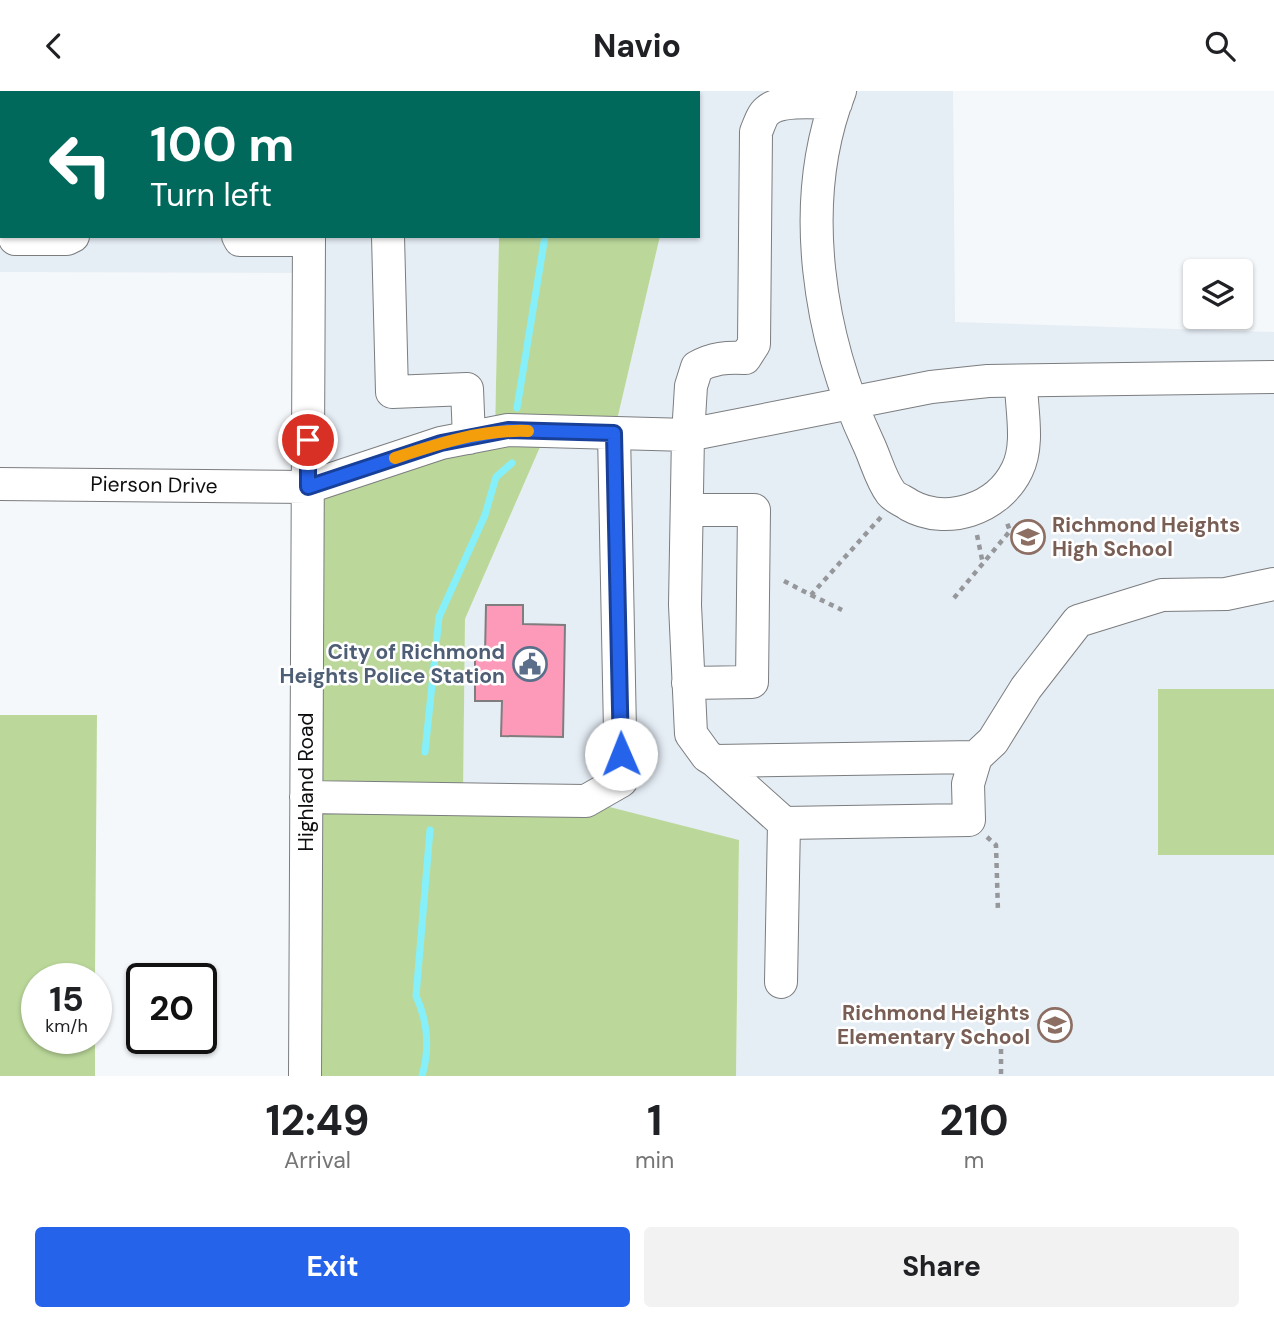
<!DOCTYPE html>
<html lang="en">
<head>
<meta charset="utf-8">
<style>
  :root { --surface:#fff; --page:#f2f2f2; --text:#202124; --muted:#757577; --accent:#2563eb }
  body { margin:0; font-family:"DM Sans",sans-serif; background:var(--page); color:var(--text); height:100vh; display:flex; flex-direction:column; font-size:26px; white-space:nowrap }
  * { box-sizing:border-box; margin:0 }
  p { font-size:23px; color:var(--muted) }
  .icon { flex:none; width:38px; height:38px; fill:none; stroke:currentColor; stroke-width:2; stroke-linecap:round; stroke-linejoin:round }
  .map { position:relative; height:985px; overflow:hidden }
  .drawer { display:flex; flex-direction:column; background:var(--surface); flex:1 }
  .drawer>* { flex:none }
  .banner { position:absolute; left:0px; top:0px; width:700px; height:147px; box-shadow:0 2px 5px #0004; background:#00695c; color:#fff; overflow:hidden }
  .tools { position:absolute; left:1183px; top:168px; display:grid; gap:14px }
  .tools a { display:grid; place-items:center; width:70px; height:70px; border-radius:7px; background:var(--surface); box-shadow:0 2px 5px #0004; font-size:35px }
  .speed { position:absolute; left:21px; top:872px; display:flex; gap:14px; font-size:35px; font-weight:700; text-align:center }
  .speed>* { display:grid; place-content:center; width:91px; height:91px; border-radius:50%; background:var(--surface); box-shadow:0 2px 5px #0004; line-height:1 }
  .speed small { font-size:18px; font-weight:400 }
  .speed .limit { border:4px solid #111; border-radius:10px; background:#fff; color:#111 }
  .pin { position:absolute; display:grid; place-items:center; width:60px; height:60px; color:#fff; margin:-30px; border:4px solid #fff; border-radius:50%; box-shadow:0 2px 7px #0007 }
  .me { position:absolute; width:77px; margin:-38px; rotate:359deg; stroke-linejoin:round; filter:drop-shadow(0 0 5px #0008) }
  .turn { display:flex; align-items:center; gap:24px; height:147px; padding:0 35px; font-size:32px }
  .turn .icon { width:91px; height:91px; stroke-width:2.5 }
  .turn b { display:block; font-size:49px; line-height:60px }
  .eta { display:flex; justify-content:space-evenly; align-items:center; height:119px; text-align:center }
  .eta b { font-size:42px; font-weight:700; line-height:49px }
  .cta { display:flex; gap:14px; margin-top:auto; padding:14px 35px }
  .cta a { flex:1; height:80px; border-radius:7px; background:var(--accent); color:#fff; font-size:28px; font-weight:700; line-height:80px; text-align:center }
  .cta a+a { background:var(--page); color:var(--text) }
  header { display:flex; justify-content:space-between; align-items:center; height:91px; padding:0 35px; background:var(--surface); font-size:32px; font-weight:700 }
  .map>svg:first-child { display:block }
  .built { fill:#e5edf5 }
  .green { fill:#bbd89a }
  .lines { fill:none; stroke-linecap:round; stroke-linejoin:round }
  .stream { stroke:#86f0fa; stroke-width:7 }
  .building { fill:#fd99b9; stroke:#807d7e; stroke-width:2 }
  .minor-casing { stroke:#7b7d7f; stroke-width:34 }
  .path { stroke:#95979a; stroke-width:4.5; stroke-dasharray:5 5; stroke-linecap:butt }
  .minor { stroke:#fff; stroke-width:32 }
  .route-casing { stroke:#184099; stroke-width:18 }
  .route { stroke:#2563eb; stroke-width:12 }
  .slow { stroke:#f59e0b; stroke-width:12 }
  .labels { text-anchor:middle; dominant-baseline:central; stroke-width:5; stroke-linejoin:round; paint-order:stroke }
  .street-label { font-size:21px; fill:#0d0e0f; stroke:#fff }
  .education-label { font-size:21px; font-weight:bold; fill:#785e54; stroke:#fff; text-anchor:start }
  .service-label { font-size:21px; font-weight:bold; fill:#4e5e75; stroke:#fff; text-anchor:end }
</style>
</head>
<body>
<header><svg class="icon" aria-label="back" viewBox="0 0 24 24"><path d="M15 5l-7 7 7 7"/></svg>Navio<svg class="icon" aria-label="search" viewBox="0 0 24 24"><circle cx="10" cy="10" r="6"/><path d="M15 15l6 6"/></svg></header>
<div class="map">
<svg width="1274" height="985" viewBox="0 0 1274 985">
  <rect width="100%" height="100%" fill="#f5f8fb"/>
  <!-- built -->
  <path class="built" d="M0 0H598L2 2V145H499L495 342 308 396 309 182 0 181Z
    M688 0H953L955 231 1274 241V985H736L739 749 463 708 465 528 547 340 614 342 660 145H698V2H688Z"/>
  <!-- green -->
  <path class="green" d="M499 145H660L614 342 547 340 465 528 463 707 586 710 739 749 736 985H305L308 396 495 342Z
    M1158 598H1274V764H1158Z
    M0 624H97L95 887H37V947H95V985H0Z"/>
  <g class="lines">
    <!-- stream -->
    <path class="stream" d="M628 2V0
      M517 317 545 145
      M425 661 439 526 485 424 496 386 512 372
      M422 985C430 957 428 931 416 905L430 739"/>
  </g>
  <!-- building -->
  <path class="building" d="M486 514H523V533L565 534 563 646 501 645 502 610H475V564H485Z"/>
  <g class="lines">
    <!-- minor casing -->
    <g class="minor-casing">
      <path id="minor" d="M560 0V2
        M840 0C796 112 819 248 869 354 876 369 881 389 891 402 895 407 904 410 909 414 947 435 998 418 1017 379 1030 353 1021 318 1021 290
        M103 2V0
        M310 2V0
        M836 12C818 12 781 7 767 20 762 24 759 34 756 41L754 253 745 267C727 266 713 267 697 276L691 295 688 344 931 296 988 290 1274 286
        M0 64H2
        M238 145 240 149H309
        M388 145 392 301 467 298 469 347
        M15 148H67L73 145
        M0 393 308 396 441 352 508 339 688 344 685 514 691 643 707 665 715 670 976 666
        M687 419H754L752 591 688 592
        M715 670 784 732
        M306 706 586 710 621 690 614 342
        M781 891 784 732 969 729 968 693 976 666 993 650 1026 597 1078 530 1162 504 1226 503 1274 493
        M305 985 309 145"/>
    </g>
    <!-- path -->
    <path class="path" d="M977 444 983 473
      M784 490 811 504 881 426
      M811 504 842 519
      M954 507 1010 440 1006 429
      M987 746 996 754 998 821
      M1001 958V985"/>
    <!-- minor -->
    <use href="#minor" class="minor"/>
  </g>
  <g class="lines">
    <!-- route casing -->
    <g class="route-casing">
      <path id="route" d="M308 349V396L441 352 508 339 614 342 621 663"/>
    </g>
    <!-- route -->
    <use href="#route" class="route"/>
    <!-- slow -->
    <path class="slow" d="M395 367C437 353 483 338 528 340"/>
  </g>
  <!-- icons -->
  <defs>
    <g id="school-ring" transform="scale(1.75)"><circle r="9.5" fill="#fff" stroke="#8d6e63" stroke-width="1.5"/><path d="M0-5L7-2L0 1L-7-2ZM-4 1L0 2.5L4 1V4Q0 6-4 4Z" fill="#8d6e63"/></g>
    <g id="civic-ring" transform="scale(1.75)"><circle r="9.5" fill="#fff" stroke="#5c6f8a" stroke-width="1.5"/><path d="M-.6-6.5H3V-4.5H.6V-3L4-1V1h2V6H-6V1h2V-1L-.6-3ZM-1.2 2.5V6h2.4V2.5Z" fill="#5c6f8a"/></g>
  </defs>
  <g fill-rule="evenodd">
    <use href="#school-ring" x="1028" y="446"/>
    <use href="#civic-ring" x="530" y="573"/>
    <use href="#school-ring" x="1055" y="934"/>
  </g>
  <g class="labels">
    <!-- street labels -->
    <g class="street-label">
      <text transform="translate(154 394) rotate(1)">Pierson Drive</text>
      <text transform="translate(306 691) rotate(-90)">Highland Road</text>
    </g>
    <!-- education labels -->
    <g class="education-label">
      <text x="1052" y="434">Richmond Heights<tspan x="1052" dy="24">High School</tspan></text>
      <text x="1030" y="922" text-anchor="end">Richmond Heights<tspan x="1030" dy="24">Elementary School</tspan></text>
    </g>
    <!-- service labels -->
    <g class="service-label">
      <text x="505" y="561">City of Richmond<tspan x="505" dy="24">Heights Police Station</tspan></text>
    </g>
  </g>
</svg>
<div class="tools">
<a><svg class="icon" aria-label="layers" viewBox="0 0 24 24"><path d="M12 4l9 5-9 5-9-5zM3 14l9 5 9-5"/></svg></a>
</div>
<div class="speed"><div>15<small>km/h</small></div><div class="limit">20</div></div>
<div class="pin" style="left:308px;top:349px;background:#d93025"><svg class="icon" aria-label="arrive" viewBox="0 0 24 24"><path d="M6 21V4h12l-3 4 3 4H6"/></svg></div>
<svg class="me" style="left:621px;top:663px" viewBox="-20 -20 40 40"><circle r="19" fill="#fff"/><path d="M0-13L10 11 0 6-10 11z" fill="#2563eb"/></svg>
<div class="banner">
<div class="turn"><svg class="icon" aria-label="left" viewBox="0 0 24 24"><path d="M17 20v-9H6M10 6l-5 5 5 5"/></svg><div><b>100 m</b>Turn left</div></div>
</div>
</div>
<section class="drawer">
<div class="eta">
<div><b>12:49</b><p>Arrival</p></div>
<div><b>1</b><p>min</p></div>
<div><b>210</b><p>m</p></div>
</div>
<div class="cta"><a>Exit</a><a>Share</a></div>
</section>
</body>
</html>
